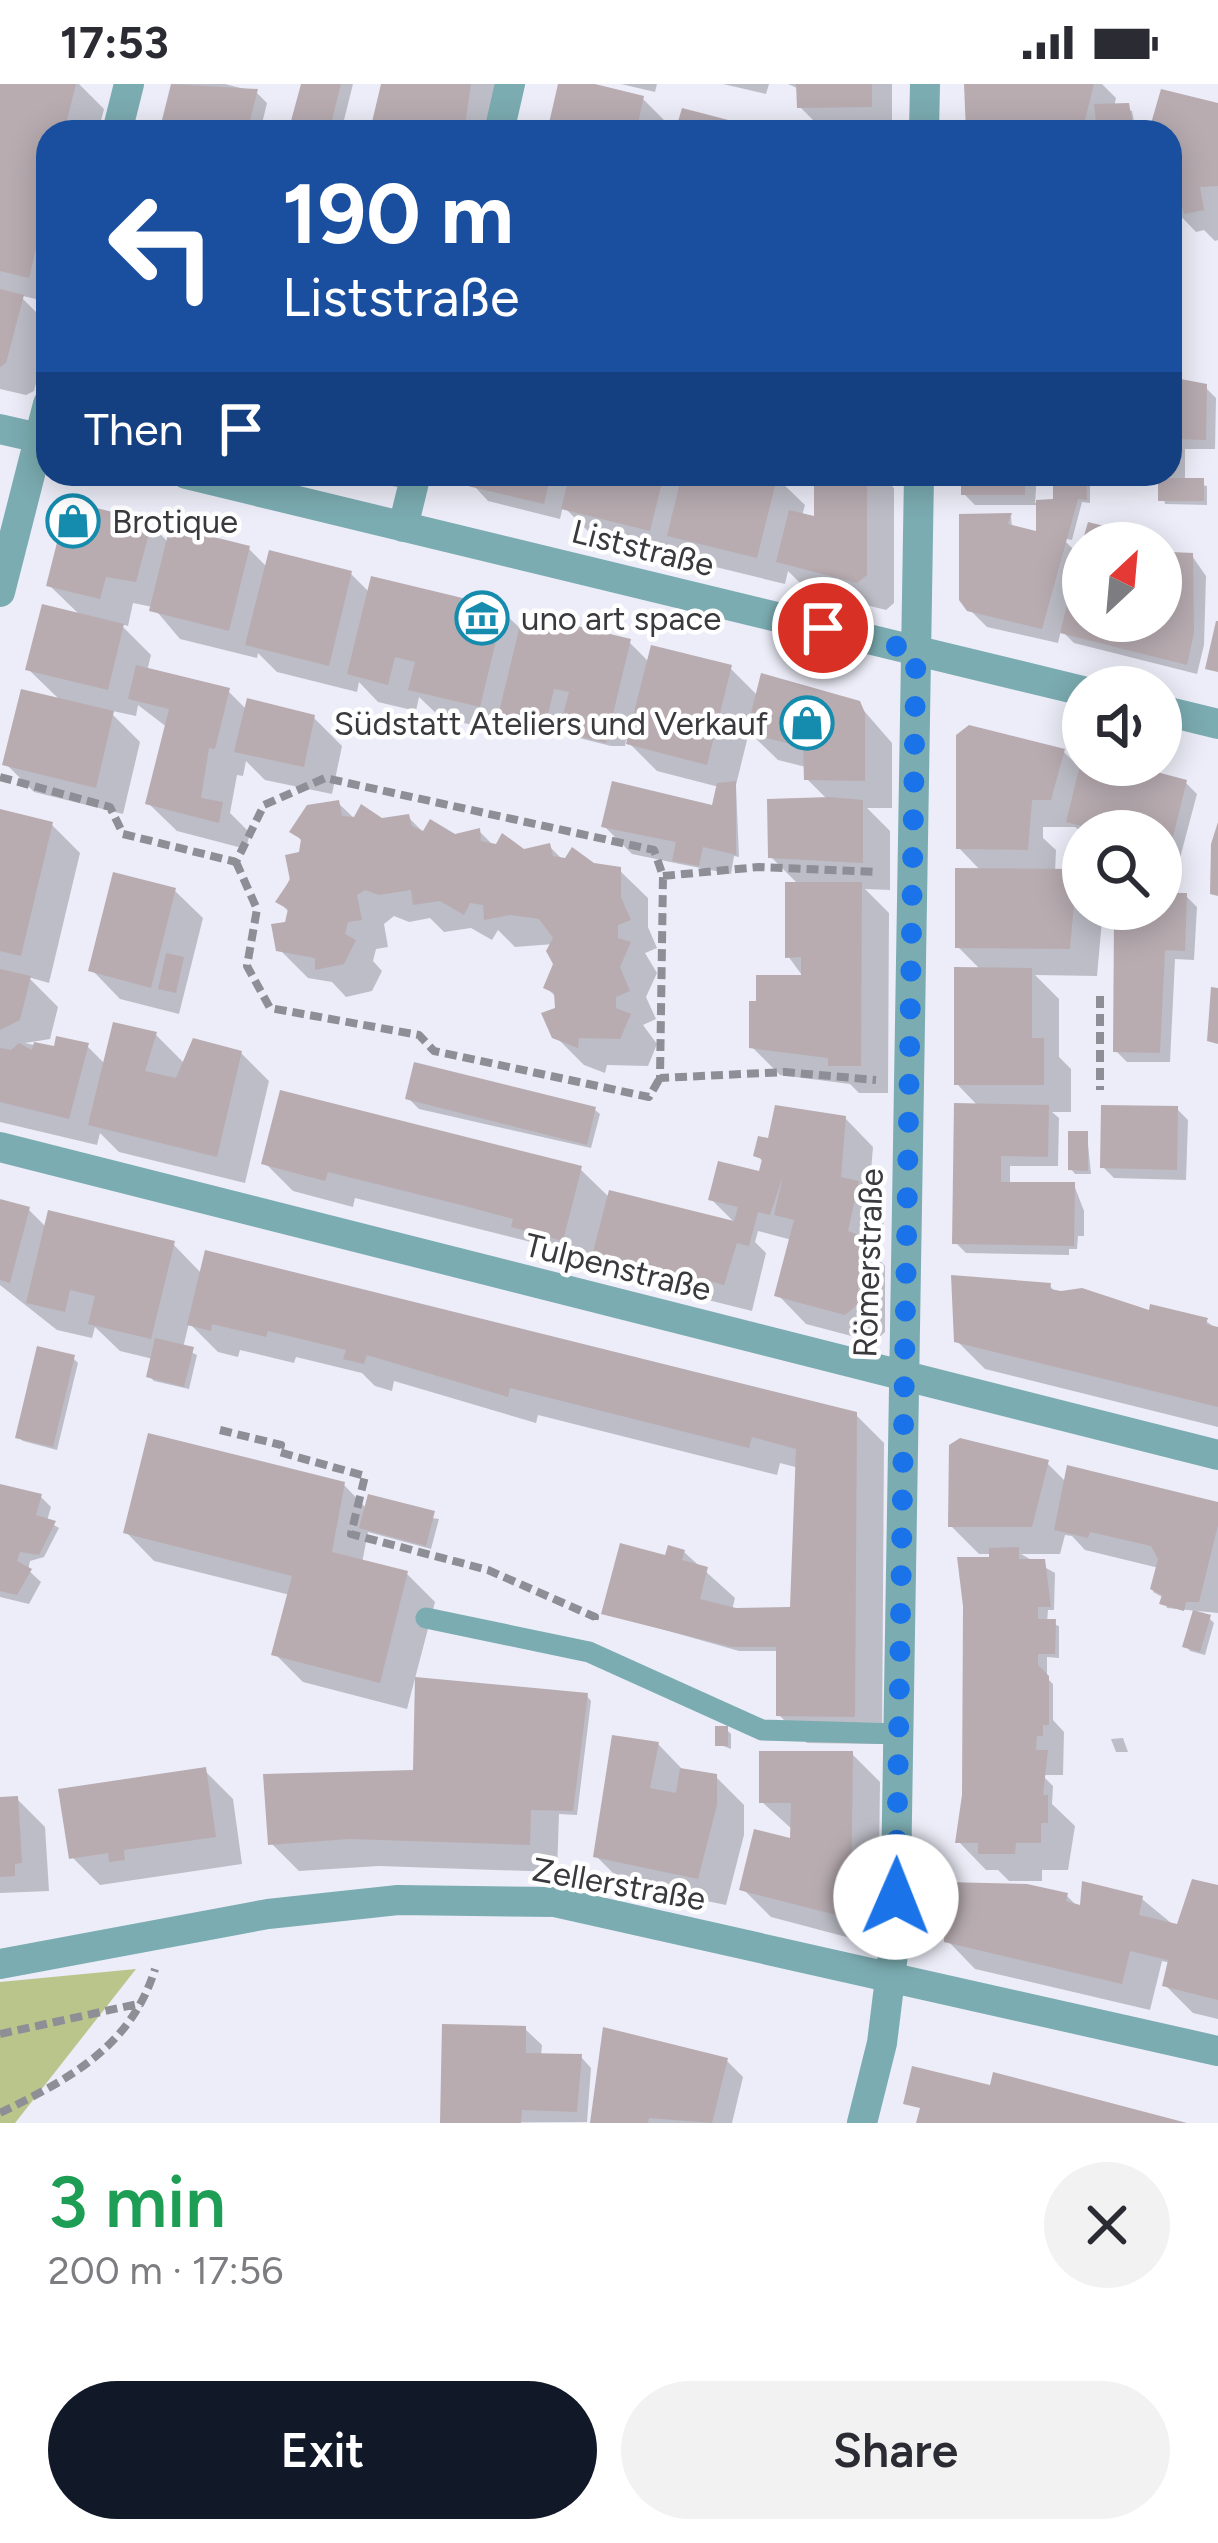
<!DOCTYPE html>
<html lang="en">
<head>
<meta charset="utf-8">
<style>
  :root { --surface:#fff; --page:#f2f2f3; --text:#2b2b33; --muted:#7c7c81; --accent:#111827 }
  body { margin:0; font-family:Figtree,sans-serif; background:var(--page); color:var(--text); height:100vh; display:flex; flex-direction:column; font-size:45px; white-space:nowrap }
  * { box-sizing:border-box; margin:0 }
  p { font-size:39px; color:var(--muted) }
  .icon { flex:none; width:66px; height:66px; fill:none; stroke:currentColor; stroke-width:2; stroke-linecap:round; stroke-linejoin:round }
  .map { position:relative; height:2039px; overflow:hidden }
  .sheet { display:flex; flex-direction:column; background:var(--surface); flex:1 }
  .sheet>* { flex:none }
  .top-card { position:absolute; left:36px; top:36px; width:1146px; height:366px; border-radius:36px; box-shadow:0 6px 30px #0003; background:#1a4fa0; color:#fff; overflow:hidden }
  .needle { width:78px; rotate:26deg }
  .tools { position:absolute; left:1062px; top:438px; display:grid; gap:24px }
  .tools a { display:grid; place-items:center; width:120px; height:120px; border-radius:50%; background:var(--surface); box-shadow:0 6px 30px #0003; font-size:60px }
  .pin { position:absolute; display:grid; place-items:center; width:102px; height:102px; color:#fff; margin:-51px; border:6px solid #fff; border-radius:50%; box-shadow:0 3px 12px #0007 }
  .me { position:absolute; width:132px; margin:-66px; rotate:1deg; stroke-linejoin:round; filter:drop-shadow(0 0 9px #0008) }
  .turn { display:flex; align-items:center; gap:42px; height:252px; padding:0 48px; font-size:54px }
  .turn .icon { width:156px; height:156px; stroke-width:2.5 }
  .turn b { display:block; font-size:84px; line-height:102px }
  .then { display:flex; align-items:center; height:114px; padding:0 48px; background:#0003; gap:24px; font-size:45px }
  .round { display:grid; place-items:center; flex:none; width:126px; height:126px; border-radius:63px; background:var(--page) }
  .headline { display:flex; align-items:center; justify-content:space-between; height:204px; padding:0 48px }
  h1 { font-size:72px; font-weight:600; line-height:90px; color:#1e9e55 }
  .cta { display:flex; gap:24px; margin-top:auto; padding:24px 48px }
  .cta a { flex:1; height:138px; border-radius:72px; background:var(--accent); color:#fff; font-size:48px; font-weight:600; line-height:138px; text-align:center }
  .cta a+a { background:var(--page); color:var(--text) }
  .status { display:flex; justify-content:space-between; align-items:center; height:84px; padding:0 60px; background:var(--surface); direction:ltr }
  .status svg { height:33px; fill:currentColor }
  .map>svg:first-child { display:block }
  .green { fill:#b9c58b }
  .shadow { fill:#0003; fill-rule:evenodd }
  .building { fill:#b8acb1 }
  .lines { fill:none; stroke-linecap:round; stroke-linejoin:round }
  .path { stroke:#8e8e96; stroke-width:8; stroke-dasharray:12 6; stroke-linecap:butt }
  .service { stroke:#7bacb1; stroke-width:21 }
  .minor { stroke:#7bacb1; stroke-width:30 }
  .route { stroke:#1a73e8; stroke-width:21; stroke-dasharray:0 37.8 }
  .labels { text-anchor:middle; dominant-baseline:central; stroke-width:9; stroke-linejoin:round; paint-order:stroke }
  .poi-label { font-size:33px; fill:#3a3a3e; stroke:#fff; text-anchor:start }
  .street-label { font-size:33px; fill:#3a3a3e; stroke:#fff }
</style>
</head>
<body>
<div class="status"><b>17:53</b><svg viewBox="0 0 49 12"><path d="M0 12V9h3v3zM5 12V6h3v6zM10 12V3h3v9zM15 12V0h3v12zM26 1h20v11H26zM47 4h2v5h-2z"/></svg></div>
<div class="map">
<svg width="1218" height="2039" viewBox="0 0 1218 2039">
  <rect width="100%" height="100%" fill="#ecedf8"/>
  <!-- green -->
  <path class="green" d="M136 1885 15 2039H0V1898Z"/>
  <!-- shadow -->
  <path class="shadow" d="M0 0H79L104 25 98 48H48V218L19 211 48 240V252L34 307 26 311 0 305Z
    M174 0H225L256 8 267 19 260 48H162Z
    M302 0H353L341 48H290Z
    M385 0H502L493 48H387L375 37Z
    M561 0 643 15 671 43 670 48H550Z
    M621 0H657L655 8Z
    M723 0H769L766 10Z
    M788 0H892V43L788 48 823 46 800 23 799 5Z
    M968 0H1102L1116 14 1114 23 1132 27 1136 48H969Z
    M1218 22V156L1215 157 1204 146 1196 148 1170 121V48H1157Z
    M1170 298 1205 303 1216 314 1215 365H1185V397L1207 402V421L1165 420 1161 400 1137 399 1128 390H1170Z
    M339 390H410L405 405Z
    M463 390H765L776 393 805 421 802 432 817 435V390H880L894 404V519L886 526 807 506 788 487 785 500 699 479 680 461 678 473 593 452 563 422 560 435 488 417Z
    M964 390H1037L1035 419 1056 418V390L1090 393V419L1082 418 1072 456 1062 454 1082 474 1083 469V537H1161L1165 480 1192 472 1206 492 1204 561 1197 590 1074 559 1061 546 1058 559 987 543 969 525 1011 432 1012 444 1045 452 1039 421H975L964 410Z
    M150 440 169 459 249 465 268 484 351 490 370 509 502 527 522 546 629 558 649 578 730 584 758 612 858 620 892 659V724H867L890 747V806L865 805 889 829 888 1009H859L850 1000 780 991 752 963 804 894 788 872 799 801 771 773 830 718 807 695 806 683 778 676 749 648 736 701 739 773 734 772 731 790 680 780 632 770 604 742 714 728 719 703 657 687 626 656 625 662H611L511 637 508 650 440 633 419 613 416 627 378 618 359 598 357 608 277 588 258 569 257 574 180 555 153 523 133 519 128 542 120 540 151 571 147 587 228 607 247 626 314 634 342 662 332 710 265 696 246 677 243 692 237 691 230 729 250 749 246 765 177 747 148 719 168 644 138 621 136 632 108 626 140 658 123 730 34 708 6 680 62 618 28 585 81 532 49 501ZM519 623 563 634 561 640 519 629Z
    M1063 667 1082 686 1083 681H1118L1186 699 1197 710 1180 774 1161 769V747L1083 749 1075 743H1043V754L1056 766 1055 788H1076L1083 796V825H1103L1097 892 1035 891 1059 915V973L1071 985V1028H1052L1059 1034 1058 1082H1010V1101H1074L1084 1127V1152H1078L1077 1165H1069V1171L966 1169 955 1158 979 1023 957 1000 982 887 958 863 982 788 959 764Z
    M338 719 356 736 408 733 425 750 454 753 479 747 497 765 524 768 549 762 566 779 619 786 648 814V843L657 864 645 869 657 889 646 913 656 935 643 941 657 960 648 982 607 981 605 989 584 981 555 952 558 915 547 904 556 880 554 860 515 863 498 846 492 856 471 844 444 848 430 834 409 838 394 832 384 840 388 863 376 865 373 877 382 887 372 907 346 913 332 898 308 894 279 865 290 829 279 818 301 770 303 758 293 748Z
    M0 728 52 741 80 769 49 899 28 893 58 923 50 955 25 959 57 966 87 962 105 980 156 951 185 980 241 969 269 997 245 1099 119 1068 100 1049 97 1061 0 1038Z
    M1161 805 1186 812 1197 823 1194 876 1175 875 1170 978H1127L1116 967 1126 825H1161Z
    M174 806 203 834 179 930 120 915 92 886Z
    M408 1014 595 1026 600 1030 591 1064 419 1025Z
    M1177 1025 1188 1036 1186 1096 1114 1094 1103 1083Z
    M845 1034 873 1063 869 1111 886 1128 876 1172 885 1182V1248L874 1258 806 1240 778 1211 792 1156 758 1147 755 1158 766 1169 752 1227 624 1195 595 1166 591 1183 543 1170 531 1158 355 1114 353 1123 293 1107 265 1079 580 1085 610 1114 737 1141 711 1115 761 1091 764 1079 757 1071 770 1057Z
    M1087 1050 1091 1090H1075L1071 1085Z
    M0 1118 28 1125 47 1144 173 1160 202 1190 855 1330 884 1359 882 1660 807 1659 779 1631V1567H739L605 1529 667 1474 684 1468 735 1514 732 1526 794 1531 799 1384 780 1379 777 1391 538 1331 536 1339 394 1297 392 1307 375 1302 362 1289 296 1273 294 1279 240 1266 238 1273 218 1268 189 1239 183 1264 197 1271 189 1305 154 1297 149 1292 153 1275 120 1267 95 1243 92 1254 57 1246 0 1201Z
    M1050 1202 1057 1210 1206 1237 1218 1246V1343L985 1285 956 1256Z
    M73 1274 78 1279 57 1366 23 1357 18 1353Z
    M1047 1379 1066 1398 1218 1421V1529L1167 1524 1164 1514 1153 1508 1159 1484 1085 1466 1072 1452 1065 1451 1060 1470H1021L1055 1489 1054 1526H1048L1047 1538 1059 1542V1574L1047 1573V1594L1053 1600V1636L1064 1648 1063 1691H1042L1053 1702 1052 1720 1075 1742 1068 1786H1042V1797H1009L998 1786H986L958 1757 992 1470H979L951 1442Z
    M344 1401 367 1425 439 1435 431 1465 368 1448 362 1479 407 1490 435 1518 407 1625 303 1598 275 1570 290 1511 154 1477 126 1448Z
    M0 1403 40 1412 51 1423 47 1437 59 1444 44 1473 30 1477 28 1486 41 1498 29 1520 0 1513Z
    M1209 1534 1214 1539 1205 1571 1190 1567 1186 1562Z
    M587 1612 591 1617 577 1731 559 1730 557 1788 379 1782 299 1787 271 1759 424 1693Z
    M726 1645 731 1650V1665L718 1660Z
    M1123 1654 1128 1668H1116L1111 1655Z
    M658 1660 685 1688 716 1693 744 1721V1751L726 1821 624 1800 596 1772Z
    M852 1670 880 1698 878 1855 873 1860 771 1833 743 1805 793 1758V1746L762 1718Z
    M205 1687 233 1715 242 1780 100 1801 72 1773Z
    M17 1715 45 1743 49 1807 0 1809V1716Z
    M1218 1804V1935L1193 1929 1165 1901 1171 1879 1162 1877 1150 1926 975 1885 947 1856 1067 1812 1078 1823 1142 1815 1176 1843Z
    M525 1945 542 1961 541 1972 581 1973 591 1984 587 2038 443 2039Z
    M727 1977 743 1993 732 2039H593Z"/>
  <!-- building -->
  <path class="building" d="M0 0H76L64 48H48V115L29 194 0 187Z
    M171 0 258 5 247 48H159Z
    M301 0H341L329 48H288Z
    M381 0H471L464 48H413L372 38Z
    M558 0H595L644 12 636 48H547Z
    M796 0H872V23L797 24Z
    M964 0H1094L1082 48H966Z
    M1161 5 1218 19V102L1200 103 1204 126 1184 130 1181 118 1170 120V48H1154L1152 36Z
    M1129 19 1134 48H1097L1094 20Z
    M682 24 740 39V48H675Z
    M785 43H870V48H785Z
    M0 205 24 211 6 279 0 283Z
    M1170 293 1207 300 1206 356 1175 355V390H1170Z
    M460 390H551L544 420 468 402Z
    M570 390H664L650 447 561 425Z
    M682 390H778L757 474 667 452Z
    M814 390H867V491L857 499 776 478 789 426 814 432Z
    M961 390H1025V411H961Z
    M1053 390H1086L1087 416 1078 415 1042 545 967 527 959 516V430L1012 429 1008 440 1036 447V416L1053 415Z
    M1158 394H1204V417H1158Z
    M77 419 152 438 136 498 106 493 100 515 46 502 65 427Z
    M1088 438 1141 451 1139 459H1082Z
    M170 442 250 462 229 547 149 527Z
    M1081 464 1083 537H1161L1162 476 1171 477V468L1193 469 1194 549 1187 581 1060 549Z
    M269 466 352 487 329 582 245 561Z
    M371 492 504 524 480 623 408 606 415 578 395 573 388 601 347 590Z
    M42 520 124 540 108 606 25 586Z
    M523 529 631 555 606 659 559 647 569 608 554 605 545 643 498 632Z
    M1216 537H1218V588L1205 585Z
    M651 561 732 581 707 681 626 660Z
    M136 581 230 604 215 665 209 664 201 714 223 718 219 739 145 720 169 625 128 615Z
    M761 589 860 617 865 629V697L804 696 803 663 746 649Z
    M21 605 114 627 96 704 2 681Z
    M247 614 315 631 304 683 234 668Z
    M969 641 1065 665 1051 716H1032L1028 766 956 765V651Z
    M1080 681H1130L1187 696 1170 765 1161 762V747H1101L1066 738Z
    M612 697 712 721 717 699 736 697V771L703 763 699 782 672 777 676 758 601 743Z
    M830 713 863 716V779L768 774 767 715Z
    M339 716 342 732 354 733 361 720 382 734 409 730 412 742 423 747 430 735 455 750 480 744 481 757 496 760 502 749 524 765 550 759 553 772 565 774 572 763 594 779 621 783V813L631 836 618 841V854L631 858 620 883 630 907 616 913V924L631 930 620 955 579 954 578 964 552 954 541 929 555 924 554 909 543 904 553 880 546 867 553 854 539 835 510 831 484 836 483 821 470 819 464 831 440 817 413 821 411 806 379 811 365 806 357 811 362 836 348 838 345 850 356 856 344 880 315 886V874L276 867 271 840 285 838 288 825 275 818 290 796 285 771 299 768 301 755 289 748 307 721Z
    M0 725 53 738 21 872 0 867Z
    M1218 738V812L1210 810 1211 760Z
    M955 784 1077 785 1070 865 955 864Z
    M113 788 176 804 151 904 88 887Z
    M785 798H862L861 982H828V974L749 964V917H756V891H801V873L785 874Z
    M1161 801 1170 809H1187L1185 867 1165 866 1160 969 1113 968 1114 835 1123 834V825H1161Z
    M166 869 184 873 176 909 158 905Z
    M954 883 1032 884V954H1044V1001H954Z
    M0 885 31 892 20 936 0 946Z
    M1211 903 1218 904V960L1207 957Z
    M113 938 157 948 145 987 176 994 193 954 242 967 217 1073 88 1041Z
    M56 952 89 959 69 1035 0 1018V964L11 966 19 959 32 966 34 958 54 962Z
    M414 978 596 1023 587 1061 405 1015Z
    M280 1006 582 1082 563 1157 511 1143 513 1135 465 1122 328 1088 325 1097 261 1080Z
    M954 1019 1049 1021 1048 1073 1001 1072V1098H1075L1074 1162 952 1160Z
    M775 1021 846 1032 841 1093 859 1097 848 1147 859 1151 858 1220 845 1231 774 1212 794 1136 774 1131 783 1092 770 1131 758 1128 749 1162 737 1159 724 1201 593 1168 609 1106 734 1137 738 1123 708 1116 718 1077 759 1087 762 1075 753 1072 758 1052 768 1054Z
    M1101 1021 1178 1022 1177 1086 1100 1084Z
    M1068 1047H1088V1087L1068 1086Z
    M0 1115 30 1123 10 1199 0 1196Z
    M48 1126 175 1157 151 1255 88 1240 95 1212 70 1206 65 1228 26 1219Z
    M205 1166 857 1328 855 1633 776 1632V1563H732L601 1530 620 1459 665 1471 668 1461 685 1466 682 1476 708 1483 700 1515 736 1524 790 1523 796 1365 752 1353 749 1364 510 1304 508 1313 367 1271 364 1280 343 1275 346 1266 268 1247 266 1253 212 1240 211 1247 187 1241Z
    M951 1191 1051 1199 1050 1205 1061 1207 1082 1204 1149 1226 1150 1220 1208 1234 1206 1240 1218 1243V1323L954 1258Z
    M155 1254 194 1263 184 1303 146 1293Z
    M37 1262 75 1271 53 1363 15 1354Z
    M148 1349 345 1398 332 1468 408 1487 380 1599 271 1571 292 1492 123 1449Z
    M960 1354 1049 1376 1032 1443H948L949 1361Z
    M1067 1381 1218 1418V1441L1199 1518H1186L1184 1527 1159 1520 1162 1511 1150 1505 1158 1475 1151 1462 1090 1448 1088 1454 1054 1446Z
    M0 1400 42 1410 36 1431 56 1437 39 1471 20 1468 17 1477 32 1485 17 1511 0 1507Z
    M368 1410 435 1427 426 1462 359 1444Z
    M1019 1463V1475H1045L1051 1523H1038V1535H1056L1055 1570H1038V1581L1049 1592V1641H1043V1652H1037L1036 1666H1048L1043 1711H1048V1739H1041V1759H1016L1015 1770H978V1759H955L962 1711 963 1522 957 1473H989V1464Z
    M1193 1526 1211 1531 1200 1568 1182 1563Z
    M415 1593 588 1609 573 1727 531 1726 530 1761 349 1755 268 1761 263 1690 413 1686Z
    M715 1642H728V1662H715Z
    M612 1651 659 1658 650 1704 676 1709 680 1684 717 1690V1721L698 1795 593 1773Z
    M759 1667H853L851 1826 844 1833 739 1806 754 1745 790 1754 791 1719H759Z
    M206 1683 216 1753 124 1766 125 1776 109 1778 108 1769 69 1775 58 1705Z
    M18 1712 22 1779 15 1780V1792L0 1793V1713Z
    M1192 1795 1218 1801V1916L1162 1902 1168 1876 1130 1867 1122 1900 944 1858 945 1798 1027 1800 1068 1809 1066 1817 1080 1821 1082 1797 1143 1812 1139 1831 1177 1840Z
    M442 1940 526 1942V1969L582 1970 577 2028 522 2026 521 2039H440Z
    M603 1943 728 1974 712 2039 649 2034 648 2039H590Z
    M912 1982 990 2001 993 1988 1187 2039H916L920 2024 903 2020Z"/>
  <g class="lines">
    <!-- path -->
    <path class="path" d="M0 693 110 723 123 750 236 778 264 721 325 694 654 766 663 792 660 994 785 988 876 996
      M236 778 257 825 247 882 270 924 419 951 434 967 649 1013 660 994
      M663 792 759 783 876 788
      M1100 912V1006
      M220 1346 281 1361 279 1368 365 1392 351 1450 488 1486 595 1533 594 1537
      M0 1950 142 1919
      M0 2029C69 1995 131 1963 155 1885"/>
    <!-- service -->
    <path class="service" d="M426 1534 589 1568 762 1646 898 1650"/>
    <!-- minor -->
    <path class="minor" d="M117 48 129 0
      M499 48 510 0
      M924 48 925 0
      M0 345 48 356
      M186 390 1083 607
      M403 443 416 390
      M0 508 48 320
      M1161 626 1218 640
      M0 1063 1218 1371
      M0 1880 268 1830 398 1816 555 1818 1218 1967
      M862 2039 882 1959 895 1854 919 390"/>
  </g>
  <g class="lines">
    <!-- route -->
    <path class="route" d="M823 544 916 567 896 1813"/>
  </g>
  <!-- icons -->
  <defs>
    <g id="shop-ring" transform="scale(2.7)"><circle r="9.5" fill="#fff" stroke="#158bae" stroke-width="1.5"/><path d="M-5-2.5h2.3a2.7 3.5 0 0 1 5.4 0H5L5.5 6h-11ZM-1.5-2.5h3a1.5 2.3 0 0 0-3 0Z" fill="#158bae"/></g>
    <g id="museum-ring" transform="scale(2.7)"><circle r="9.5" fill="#fff" stroke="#158bae" stroke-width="1.5"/><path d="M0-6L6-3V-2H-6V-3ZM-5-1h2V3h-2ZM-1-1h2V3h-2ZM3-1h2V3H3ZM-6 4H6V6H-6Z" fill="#158bae"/></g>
  </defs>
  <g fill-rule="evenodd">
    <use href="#shop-ring" x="73" y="437"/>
    <use href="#museum-ring" x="482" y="534"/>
    <use href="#shop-ring" x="807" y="639"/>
  </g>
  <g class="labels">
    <!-- poi labels -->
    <g class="poi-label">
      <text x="112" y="437">Brotique</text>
      <text x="521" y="534">uno art space</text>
      <text x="768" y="639" text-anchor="end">Südstatt Ateliers und Verkauf</text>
    </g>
    <!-- street labels -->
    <g class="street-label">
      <text transform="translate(643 464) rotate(14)">Liststraße</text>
      <text transform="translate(868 1179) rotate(-88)">Römerstraße</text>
      <text transform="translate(618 1183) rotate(14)">Tulpenstraße</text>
      <text transform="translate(619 1800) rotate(10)">Zellerstraße</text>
    </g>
  </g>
</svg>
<div class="tools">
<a><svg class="needle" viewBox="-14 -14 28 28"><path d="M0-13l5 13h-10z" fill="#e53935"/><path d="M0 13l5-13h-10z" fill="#7c7c81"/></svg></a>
<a><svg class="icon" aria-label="sound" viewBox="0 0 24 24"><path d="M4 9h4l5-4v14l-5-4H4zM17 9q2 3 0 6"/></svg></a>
<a><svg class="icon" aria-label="search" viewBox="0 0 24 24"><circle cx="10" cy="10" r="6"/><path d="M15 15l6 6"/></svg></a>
</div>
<div class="pin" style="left:823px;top:544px;background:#d93025"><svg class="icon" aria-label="arrive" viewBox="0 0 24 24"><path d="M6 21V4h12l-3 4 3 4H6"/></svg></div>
<svg class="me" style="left:896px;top:1813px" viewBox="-20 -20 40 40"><circle r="19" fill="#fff"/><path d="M0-13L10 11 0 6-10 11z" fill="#1a73e8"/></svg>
<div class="top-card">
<div class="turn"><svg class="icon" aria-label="left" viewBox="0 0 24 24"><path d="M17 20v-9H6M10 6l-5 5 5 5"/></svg><div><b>190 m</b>Liststraße</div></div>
<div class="then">Then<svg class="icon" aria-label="arrive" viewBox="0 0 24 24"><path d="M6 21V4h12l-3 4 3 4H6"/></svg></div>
</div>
</div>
<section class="sheet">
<div class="headline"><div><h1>3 min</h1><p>200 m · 17:56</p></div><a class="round"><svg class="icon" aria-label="close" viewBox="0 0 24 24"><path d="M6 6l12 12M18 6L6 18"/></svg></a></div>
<div class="cta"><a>Exit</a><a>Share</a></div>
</section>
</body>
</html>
